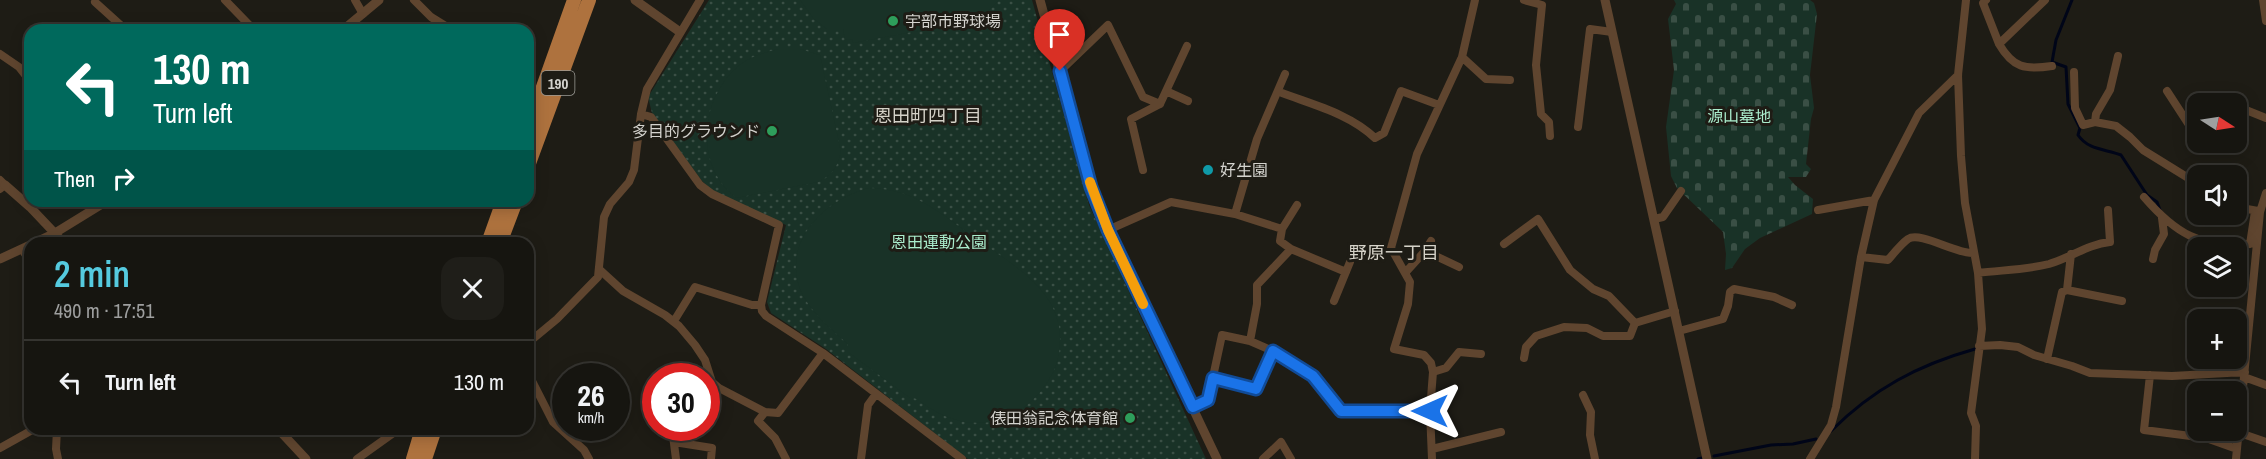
<!DOCTYPE html>
<html lang="en">
<head>
<meta charset="utf-8">
<style>
  :root { --surface:#161510; --page:#1f1e19; --text:#f1f3f6; --muted:#9e9f9f; --line:#353430; --accent:#55cadf }
  body { margin:0; font-family:"Archivo Narrow","Noto Sans JP",sans-serif; background:var(--page); color:var(--text); height:100vh; display:flex; flex-direction:column; font-size:22px; white-space:nowrap }
  * { box-sizing:border-box; margin:0 }
  p { font-size:20px; color:var(--muted) }
  .icon { flex:none; width:33px; height:33px; fill:none; stroke:currentColor; stroke-width:2; stroke-linecap:round; stroke-linejoin:round }
  .map { position:relative; flex:1; overflow:hidden }
  .side { position:absolute; left:24px; top:237px; width:510px; height:198px; display:flex; flex-direction:column; background:var(--surface); border-radius:18px; box-shadow:0 3px 15px #0003,0 0 0 2px var(--line) }
  .side>* { flex:none }
  .hud { position:absolute; left:24px; top:24px; width:510px; height:183px; border-radius:18px; box-shadow:0 3px 15px #0003,0 0 0 2px var(--line); background:#00695c; color:#fff; overflow:hidden }
  .needle { width:39px; rotate:102deg }
  .controls { position:absolute; left:2187px; top:93px; display:grid; gap:12px }
  .controls a { display:grid; place-items:center; width:60px; height:60px; border-radius:12px; background:var(--surface); box-shadow:0 3px 15px #0003,0 0 0 2px var(--line); font-size:30px }
  .speed { position:absolute; left:552px; top:363px; display:flex; gap:12px; font-size:30px; font-weight:700; text-align:center }
  .speed>* { display:grid; place-content:center; width:78px; height:78px; border-radius:50%; background:var(--surface); box-shadow:0 3px 15px #0003,0 0 0 2px var(--line); line-height:1 }
  .speed small { font-size:15px; font-weight:400 }
  .speed .limit { border:9px solid #d22; background:#fff; color:#111 }
  .pin { position:absolute; display:grid; place-items:center; width:51px; height:51px; color:#fff; margin:-62px -26px; border-radius:50% 50% 50% 0; rotate:-45deg; box-shadow:0 0 6px #0007 }
  .pin .icon { rotate:45deg }
  .me { position:absolute; width:66px; margin:-33px; rotate:270deg; stroke-linejoin:round; filter:drop-shadow(0 0 4px #0008) }
  .turn { display:flex; align-items:center; gap:21px; height:126px; padding:0 30px; font-size:27px }
  .turn .icon { width:78px; height:78px; stroke-width:2.5 }
  .turn b { display:block; font-size:42px; line-height:51px }
  .then { display:flex; align-items:center; height:57px; padding:0 30px; background:#0003; gap:12px; font-size:22px }
  .round { display:grid; place-items:center; flex:none; width:63px; height:63px; border-radius:18px; background:var(--page) }
  .headline { display:flex; align-items:center; justify-content:space-between; height:102px; padding:0 30px }
  h1 { font-size:36px; font-weight:600; line-height:45px; color:var(--accent) }
  ul { padding:0; list-style:none }
  li { display:flex; align-items:center; gap:18px; height:84px; padding:0 30px; border-top:2px solid var(--line) }
  li div { flex:1 }
  li b { display:block; font-size:22px }
  li em { font-style:normal }
  .map>svg:first-child { display:block }
  .grass { fill:url(#grass-dots) }
  .cemetery { fill:url(#cemetery-stones) }
  .garden { fill:#193227 }
  .lines { fill:none; stroke-linecap:round; stroke-linejoin:round }
  .stream { stroke:#000518; stroke-width:3 }
  .minor { stroke:#5f452f; stroke-width:8 }
  .tertiary { stroke:#5f452f; stroke-width:9 }
  .trunk { stroke:#ae723e; stroke-width:14 }
  .route-casing { stroke:#114b97; stroke-width:15 }
  .route { stroke:#1a73e8; stroke-width:10 }
  .slow { stroke:#f59e0b; stroke-width:10 }
  .leisure-dot { fill:#2e9e5b; stroke:#1e1c15; stroke-width:2 }
  .culture-dot { fill:#0f9aa8; stroke:#1e1c15; stroke-width:2 }
  .labels { text-anchor:middle; dominant-baseline:central; stroke-width:6; stroke-linejoin:round; paint-order:stroke }
  .shield { fill:#1e1c15; stroke:#9d9c96; stroke-width:1.5 }
  .shield-label { font-size:15px; font-weight:bold; fill:#d4d3ce }
  .poi-label { font-size:16px; fill:#d4d3ce; stroke:#1e1c15; text-anchor:start }
  .park-label { font-size:16px; fill:#aaeccc; stroke:#1e1c15 }
  .neighbourhood-label { font-size:18px; fill:#d5d2c8; stroke:#1e1c15 }
</style>
</head>
<body>
<div class="map">
<svg width="2266" height="459" viewBox="0 0 2266 459">
  <defs>
    <pattern id="grass-dots" width="8" height="8" patternUnits="userSpaceOnUse" patternTransform="scale(1.5)"><rect width="8" height="8" fill="#193227"/><path d="M2 2h.1M6 6h.1" fill="none" stroke="#3a4f45" stroke-width="1.8" stroke-linecap="round"/></pattern>
    <pattern id="cemetery-stones" width="16" height="16" patternUnits="userSpaceOnUse" patternTransform="scale(1.5)"><rect width="16" height="16" fill="#193227"/><path d="M2 7V4a2 2 0 0 1 4 0v3zM10 15v-3a2 2 0 0 1 4 0v3z" fill="#3a4f45"/></pattern>
  </defs>
  <rect width="100%" height="100%" fill="#1e1c15"/>
  <!-- grass -->
  <path class="grass" d="M709 0H1032L1089 205 1206 459H968L826 349 771 313 767 302 786 225 714 192 702 181 652 113 648 97Z"/>
  <!-- cemetery -->
  <path class="cemetery" d="M1674 0H1810L1814 3 1817 14 1810 75 1814 108 1811 119 1806 164 1811 169 1806 177H1788L1795 185 1813 199 1812 214 1760 238 1745 249 1732 268 1725 270 1726 254 1723 232 1677 188 1671 176 1666 127 1674 70 1668 19 1676 4Z"/>
  <!-- garden -->
  <path class="garden" d="M800 0H999L987 12 956 27 955 24 853 43 852 39 845 40 843 29H827L814 19Z
    M779 49H800L820 55 841 152C837 168 833 174 818 182L736 198C731 193 725 188 720 181 696 145 706 91 741 64 752 56 766 52 779 49Z
    M869 188C916 189 941 214 978 240 1013 265 1062 291 1060 341 1060 357 1055 372 1046 384 1033 403 1014 418 991 422 969 425 948 420 930 408 923 404 918 397 910 398L848 352V344C831 329 809 311 800 289 782 240 826 199 869 188Z"/>
  <g class="lines">
    <!-- stream -->
    <path class="stream" d="M2072 0 2056 40 2052 62 2066 67 2068 104 2080 128 2078 135C2088 150 2105 149 2121 155L2147 195 2157 202 2160 210
      M1831 431C1873 389 1918 365 1975 349
      M1714 456 1771 445 1793 444 1816 439
      M1698 459 1702 458"/>
    <!-- minor -->
    <path class="minor" d="M225 0 254 30
      M355 0 363 14
      M414 0 431 17 452 30
      M1524 0 1542 5 1536 65 1541 114 1549 122 1550 136
      M1966 0 1958 75 1961 156 1965 203 1978 273 1982 329 1971 413 1976 426 1975 459
      M1986 0 1983 3 1999 44 2045 0
      M2263 0 2266 21
      M95 2 126 30
      M167 30 170 28 171 30
      M1999 44C2013 68 2025 70 2052 66
      M0 54 19 67 30 81
      M1462 57 1486 79 1510 80
      M1060 71 1108 25 1143 97 1160 104 1187 46
      M2074 72 2075 108 2083 125 2095 122 2116 126 2130 137 2143 150 2198 184
      M528 85 539 96
      M1166 91 1188 101
      M2167 91 2193 131H2198
      M1282 93C1314 105 1350 114 1375 138L1384 133 1401 91 1439 105
      M2236 111 2241 108 2266 118
      M641 114 651 117 700 185 712 194 779 225 761 305 762 311 766 316 823 353 962 459
      M2095 122 2096 114 2110 90 2118 56
      M1578 127 1590 29 1612 32
      M1143 170 1131 119 1160 104
      M0 180 5 185 0 189
      M2144 197C2175 233 2201 249 2250 244L2255 211
      M2236 207 2258 211
      M1818 210 1874 200
      M1235 214 1257 139 1285 74
      M1654 219 1663 217 1681 191
      M1108 230 1171 202 1235 214 1282 229
      M1504 244 1538 219 1570 270 1593 289 1609 296 1635 323 1675 311
      M22 249 30 262
      M1291 249 1346 272
      M1425 251 1459 267
      M1861 257 1888 260C1894 253 1901 244 1908 239 1920 231 1956 254 1973 253
      M2153 259 2155 250 2164 234 2162 218
      M600 270 623 291 665 315 679 326 695 345 705 360 712 382 719 388 765 412 778 413 823 353
      M1405 273 1425 251 1431 241
      M1978 273C2001 270 2026 270 2049 264 2070 258 2088 244 2110 242L2108 210
      M2067 290 2071 254
      M1334 301 1350 262
      M674 321 695 287 752 305H761
      M2236 325 2249 324
      M1679 331 1723 319 1728 306 1730 292 1734 289 1774 297 1792 305
      M1250 341 1257 304V285L1291 249 1280 241 1282 229 1297 205
      M528 343 557 319 598 277 604 217 610 204 629 182 634 170 641 114 647 89 700 0
      M1979 346 2000 345 2018 347 2034 355 2072 366 2090 373 2172 376 2245 372
      M1524 358 1526 347 1536 336 1564 327 1587 328 1603 336H1630L1635 323
      M2047 359 2062 292 2067 290 2122 301
      M1433 372 1446 368 1459 352 1481 354
      M528 373 553 422 584 450 589 459
      M2150 375 2144 430 2206 438 2237 449
      M2244 377 2266 385
      M1213 378 1256 389 1273 351
      M1583 395 1591 412 1590 435 1595 459
      M1193 407 1208 400 1222 335 1250 341 1273 351 1313 377 1341 410 1430 411
      M765 412 758 421 775 438 786 459
      M553 422 566 413
      M672 428 676 459
      M57 429 56 449 58 459
      M2240 433 2266 442
      M674 442 712 448 711 459
      M0 448 34 429
      M1432 449 1501 432
      M357 459 399 429
      M861 459 868 405 876 394
      M1263 459 1281 442 1291 459
      M1432 459 1430 411 1433 372 1431 363 1424 355 1394 349 1408 304 1410 282 1391 248 1417 154 1462 57 1475 0
      M1810 459 1831 425 1836 407 1861 257 1874 200 1919 113 1958 75
      M2236 459 2260 212 2266 193"/>
    <!-- tertiary -->
    <path class="tertiary" d="M635 0 680 32
      M1040 0 1091 187 1108 230 1217 459
      M1605 0 1707 459
      M343 30 379 0
      M5 185 30 207 64 243
      M34 243 55 233 107 201
      M0 259 30 245
      M278 429 306 459"/>
    <!-- trunk -->
    <path class="trunk" d="M528 129 574 0
      M528 166 589 0
      M488 243 503 201
      M500 243 516 201
      M413 459 422 429
      M425 459 435 429"/>
  </g>
  <g class="lines">
    <!-- route casing -->
    <g class="route-casing">
      <path id="route" d="M1060 71 1091 187 1108 230 1193 407 1208 400 1213 378 1256 389 1273 351 1313 376 1341 411H1430"/>
    </g>
    <!-- route -->
    <use href="#route" class="route"/>
    <!-- slow -->
    <path class="slow" d="M1090 182 1108 230 1143 304"/>
  </g>
  <!-- markers -->
  <g class="leisure-dot">
    <circle cx="893" cy="21" r="6"/>
    <circle cx="772" cy="131" r="6"/>
    <circle cx="1130" cy="418" r="6"/>
  </g>
  <circle class="culture-dot" cx="1208" cy="170" r="6"/>
  <g class="labels">
    <!-- shield labels -->
    <rect class="shield" x="541.5" y="71" width="33" height="24" rx="4.5"/>
    <g class="shield-label">
      <text x="558" y="83">190</text>
    </g>
    <!-- poi labels -->
    <g class="poi-label">
      <text x="905" y="21">宇部市野球場</text>
      <text x="760" y="131" text-anchor="end">多目的グラウンド</text>
      <text x="1220" y="170">好生園</text>
      <text x="1118" y="418" text-anchor="end">俵田翁記念体育館</text>
    </g>
    <!-- park labels -->
    <g class="park-label">
      <text x="1739" y="116">源山墓地</text>
      <text x="939" y="242">恩田運動公園</text>
    </g>
    <!-- neighbourhood labels -->
    <g class="neighbourhood-label">
      <text x="928" y="115">恩田町四丁目</text>
      <text x="1394" y="252">野原一丁目</text>
    </g>
  </g>
</svg>
<div class="controls">
<a><svg class="needle" viewBox="-14 -14 28 28"><path d="M0-13l5 13h-10z" fill="#e53935"/><path d="M0 13l5-13h-10z" fill="#9e9f9f"/></svg></a>
<a><svg class="icon" aria-label="sound" viewBox="0 0 24 24"><path d="M4 9h4l5-4v14l-5-4H4zM17 9q2 3 0 6"/></svg></a>
<a><svg class="icon" aria-label="layers" viewBox="0 0 24 24"><path d="M12 4l9 5-9 5-9-5zM3 14l9 5 9-5"/></svg></a>
<a>+</a>
<a>−</a>
</div>
<div class="speed"><div>26<small>km/h</small></div><div class="limit">30</div></div>
<div class="pin" style="left:1060px;top:71px;background:#d93025"><svg class="icon" aria-label="arrive" viewBox="0 0 24 24"><path d="M6 21V4h12l-3 4 3 4H6"/></svg></div>
<svg class="me" style="left:1430px;top:411px" viewBox="-20 -20 40 40"><path d="M0-17L14 15 0 8-14 15z" fill="#1a73e8" stroke="#fff" stroke-width="4"/></svg>
<div class="hud">
<div class="turn"><svg class="icon" aria-label="left" viewBox="0 0 24 24"><path d="M17 20v-9H6M10 6l-5 5 5 5"/></svg><div><b>130 m</b>Turn left</div></div>
<div class="then">Then<svg class="icon" aria-label="right" viewBox="0 0 24 24"><path d="M7 20v-9h11M14 6l5 5-5 5"/></svg></div>
</div>
<section class="side">
<div class="headline"><div><h1>2 min</h1><p>490 m · 17:51</p></div><a class="round"><svg class="icon" aria-label="close" viewBox="0 0 24 24"><path d="M6 6l12 12M18 6L6 18"/></svg></a></div>
<ul>
<li><svg class="icon" aria-label="left" viewBox="0 0 24 24"><path d="M17 20v-9H6M10 6l-5 5 5 5"/></svg><div><b>Turn left</b></div><em>130 m</em></li>
</ul>
</section>
</div>
</body>
</html>
